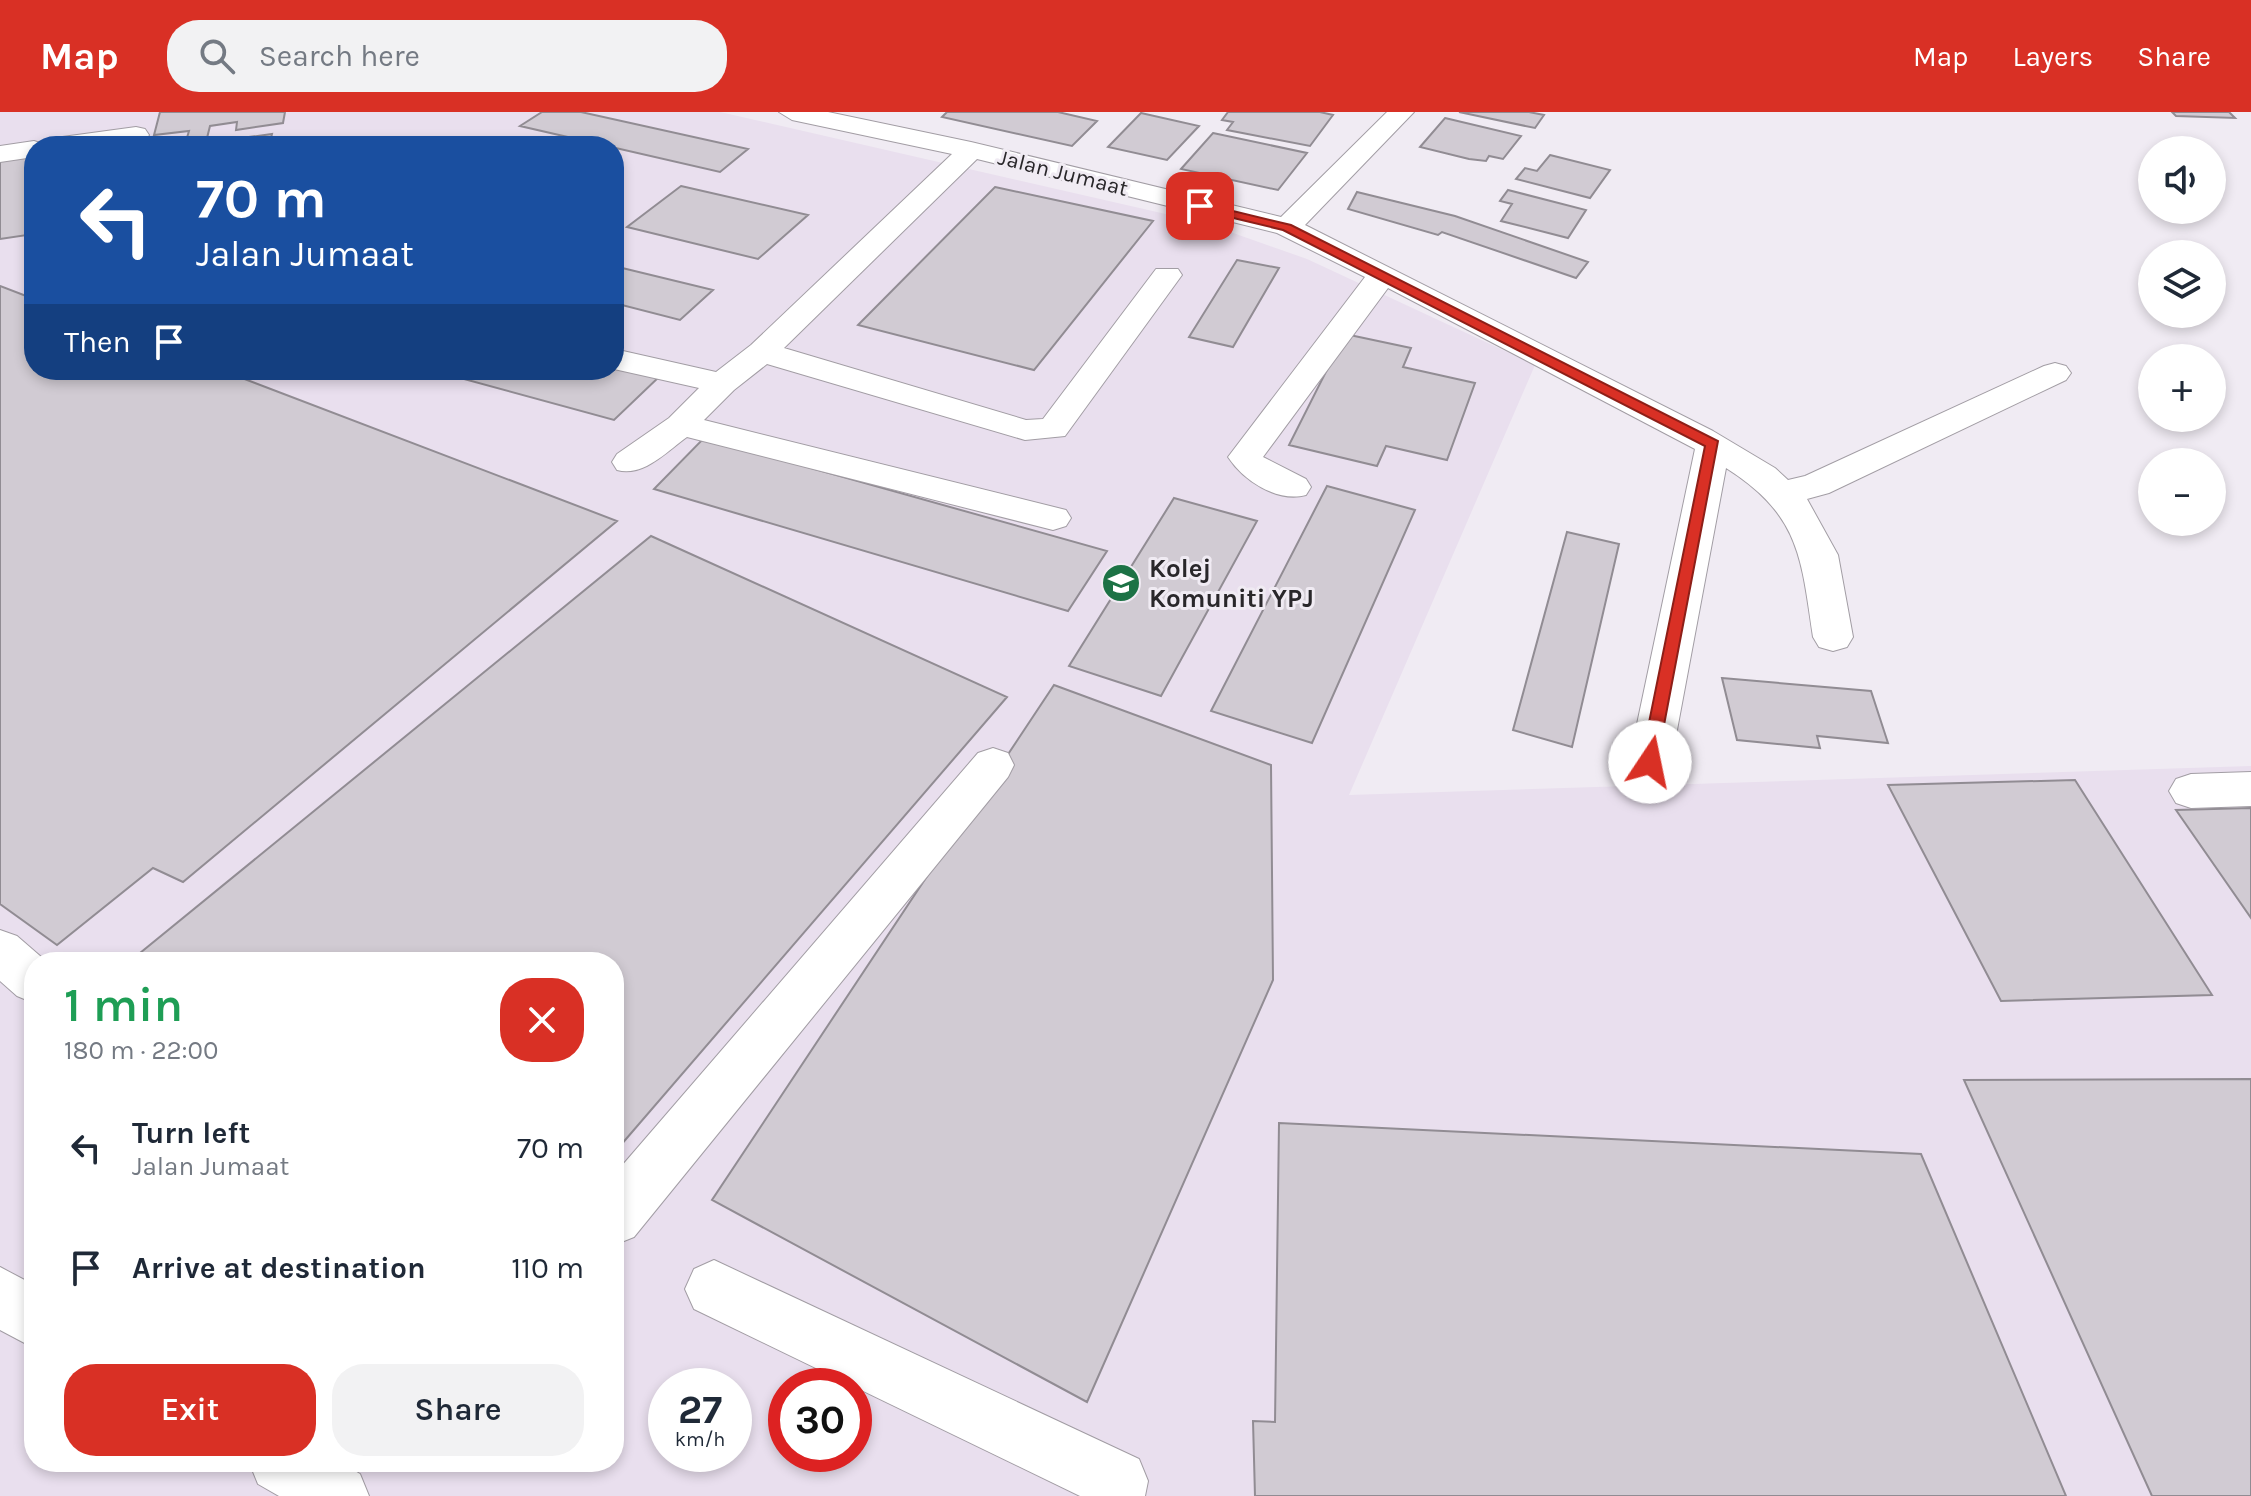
<!DOCTYPE html>
<html lang="en">
<head>
<meta charset="utf-8">
<style>
  :root { --surface:#fff; --page:#f2f2f3; --text:#1f2937; --muted:#747a83; --accent:#d93025 }
  body { margin:0; font-family:Karla,sans-serif; background:var(--page); color:var(--text); height:100vh; display:flex; flex-direction:column; font-size:30px; white-space:nowrap }
  * { box-sizing:border-box; margin:0 }
  p { font-size:26px; color:var(--muted) }
  .icon { flex:none; width:44px; height:44px; fill:none; stroke:currentColor; stroke-width:2; stroke-linecap:round; stroke-linejoin:round }
  .map { position:relative; flex:1; overflow:hidden }
  .sheet { position:absolute; left:24px; top:840px; width:600px; height:520px; display:flex; flex-direction:column; background:var(--surface); border-radius:32px; box-shadow:0 4px 12px #0003 }
  .sheet>* { flex:none }
  .top-card { position:absolute; left:24px; top:24px; width:600px; height:244px; border-radius:32px; box-shadow:0 4px 12px #0003; background:#1a4fa0; color:#fff; overflow:hidden }
  .tools { position:absolute; left:2138px; top:24px; display:grid; gap:16px }
  .tools a { display:grid; place-items:center; width:88px; height:88px; border-radius:50%; background:var(--surface); box-shadow:0 4px 12px #0003; font-size:40px }
  .speed { position:absolute; left:648px; top:1256px; display:flex; gap:16px; font-size:40px; font-weight:700; text-align:center }
  .speed>* { display:grid; place-content:center; width:104px; height:104px; border-radius:50%; background:var(--surface); box-shadow:0 4px 12px #0003; line-height:1 }
  .speed small { font-size:20px; font-weight:400 }
  .speed .limit { border:12px solid #d22; background:#fff; color:#111 }
  .pin { position:absolute; display:grid; place-items:center; width:68px; height:68px; color:#fff; margin:-34px; border-radius:16px; box-shadow:0 4px 12px #0006 }
  .me { position:absolute; width:88px; margin:-44px; rotate:11deg; stroke-linejoin:round; filter:drop-shadow(0 0 6px #0008) }
  .turn { display:flex; align-items:center; gap:28px; height:168px; padding:0 40px; font-size:36px }
  .turn .icon { width:104px; height:104px; stroke-width:2.5 }
  .turn b { display:block; font-size:56px; line-height:68px }
  .then { display:flex; align-items:center; height:76px; padding:0 40px; background:#0003; gap:16px; font-size:30px }
  .round { display:grid; place-items:center; flex:none; width:84px; height:84px; border-radius:32px; background:var(--page) }
  .summary { display:flex; align-items:center; justify-content:space-between; height:136px; padding:0 40px }
  h1 { font-size:48px; font-weight:600; line-height:60px; color:#1e9e55 }
  .action { display:flex; gap:16px; margin-top:auto; padding:16px 40px }
  .action a { flex:1; height:92px; border-radius:32px; background:var(--accent); color:#fff; font-size:32px; font-weight:600; line-height:92px; text-align:center }
  .action a+a { background:var(--page); color:var(--text) }
  ul { padding:0; list-style:none }
  li { display:flex; align-items:center; gap:24px; height:120px; padding:0 40px }
  li div { flex:1 }
  li b { display:block; font-size:30px }
  li em { font-style:normal }
  header { display:flex; align-items:center; gap:48px; box-sizing:border-box; height:112px; padding:0 40px; background:var(--accent); color:#fff }
  header strong { font-size:38px }
  nav { display:flex; gap:44px; margin-inline-start:auto; font-size:28px }
  .search { width:560px; height:72px; background:var(--page); display:flex; align-items:center; gap:20px; box-sizing:border-box; padding:0 28px; border-radius:32px; color:var(--muted); font-size:30px }
  .map>svg:first-child { display:block }
  .built { fill:#e9dfee; fill-rule:evenodd }
  .building { fill:#d1cbd3; stroke:#918c93; stroke-width:2 }
  .lines { fill:none; stroke-linecap:round; stroke-linejoin:round }
  .minor-casing { stroke:#a29da4; stroke-width:2 }
  .major-casing { stroke:#a29da4; stroke-width:2 }
  .minor { fill:#fff; fill-rule:evenodd }
  .major { fill:#fff; fill-rule:evenodd }
  .route { fill:#d93025; stroke:#8d1f18; stroke-width:2 }
  .labels { text-anchor:middle; dominant-baseline:central; stroke-width:6; stroke-linejoin:round; paint-order:stroke }
  .far-street-label { font-size:22px; fill:#29272a; stroke:#f0ebf3 }
  .poi-label { font-size:26px; font-weight:bold; fill:#29272a; stroke:#f0ebf3; text-anchor:start }
</style>
</head>
<body>
<header>
<strong>Map</strong>
<div class="search"><svg class="icon" aria-label="search" viewBox="0 0 24 24"><circle cx="10" cy="10" r="6"/><path d="M15 15l6 6"/></svg>Search here</div>
<nav><a>Map</a><a>Layers</a><a>Share</a></nav>
</header>
<div class="map">
<svg width="2251" height="1384" viewBox="0 0 2251 1384">
  <rect width="100%" height="100%" fill="#f0ebf3"/>
  <!-- built -->
  <path class="built" d="M0 0H720L1205 111 1307 147 1535 253 1349 683 2251 654V1384H0ZM34 34H614V258H34ZM34 850H614V1350H34ZM666 1274H734V1342H666ZM786 1274H854V1342H786Z"/>
  <!-- building -->
  <path class="building" d="M160 0H285L283 11 236 18 237 10 210 14 207 26 186 29 189 19 154 23Z
    M542 0H581L748 37 720 60 520 14Z
    M947 0H1058L1097 9 1072 34 942 5Z
    M1228 0H1320L1333 3 1310 34 1227 18 1233 10 1222 8Z
    M1459 0H1529L1544 3 1535 16Z
    M2172 0H2229L2235 6 2176 4Z
    M1141 1 1199 14 1167 48 1108 35Z
    M1445 6 1521 24 1503 47 1489 44 1486 49 1469 47 1420 35Z
    M1213 21 1307 41 1278 78 1181 57Z
    M272 22 269 34H129L185 27 182 34Z
    M34 39V122L0 127V43Z
    M1550 43 1610 58 1590 86 1516 67 1525 56 1537 59Z
    M681 74 808 103 758 147 627 115Z
    M995 75 1153 109 1034 258 858 213Z
    M1508 78 1586 98 1568 126 1501 109 1512 92 1500 89Z
    M1357 80 1455 104 1588 150 1576 166 1442 120 1438 123 1348 97Z
    M1237 148 1279 156 1233 235 1189 225Z
    M614 154 713 178 680 208 614 191Z
    M0 174 34 187V258H221L617 409 183 770 153 756 57 833 0 792Z
    M1345 222 1411 236 1403 255 1475 271 1447 348 1386 334 1377 354 1289 333Z
    M614 251 661 263 614 308 431 258H614Z
    M704 326 1107 439 1068 499 654 377Z
    M1327 374 1415 398 1312 631 1211 599Z
    M1174 386 1257 409 1161 584 1069 554Z
    M1567 420 1619 432 1572 635 1513 618Z
    M651 424 1007 585 614 1041V850H129Z
    M1722 566 1871 579 1888 631 1817 624 1820 636 1737 628Z
    M1054 573 1271 653 1273 868 1087 1290 712 1088Z
    M2075 668 2212 883 2001 889 1888 673Z
    M2251 696V806L2176 698Z
    M2251 967V1384H2152L1964 968Z
    M1279 1011 1921 1042 2066 1384H1255L1253 1309 1275 1310Z"/>
  <g class="lines">
    <!-- minor casing -->
    <g class="minor-casing">
      <path id="minor" d="M779 0H828L971 30 1281 105 1387 0H1414L1305 113 1713 319 1775 356 1788 368 1805 364 2044 254 2055 251 2066 254 2071 261 2066 268 1829 381 1807 387 1838 443 1853 525 1847 535 1833 539 1819 535 1813 525C1801 445 1800 403 1726 356L1671 650 1665 662 1650 667 1635 662 1629 650 1695 337 1388 176 1263 345 1306 367 1311 375 1306 383C1277 391 1243 368 1228 345L1365 165 1277 121 977 47 784 236 1026 308 1043 307 1156 157H1178L1182 163 1065 324 1025 328 767 252 734 278 704 308 1066 398 1071 406 1066 414 1053 418 687 325C666 340 644 365 617 358L612 350 617 342 669 306 699 276 614 257V237L716 260 751 233 952 42 792 8Z
        M136 15 145 17 149 23 145 29 112 34H34V45L0 50V34L34 29 43 32 55 26Z
        M993 636 1008 641 1014 653 1008 665 634 1125 614 1133V1063L978 641Z
        M2251 660V694L2191 696 2176 691 2169 679 2176 667 2191 662Z
        M0 818 17 824 47 850H34V891L17 884 0 869Z
        M714 1148 1139 1347 1148 1369 1145 1384H1080L694 1197 685 1177 694 1157Z"/>
    </g>
    <!-- major casing -->
    <g class="major-casing">
      <path id="major" d="M0 1155 34 1173V1236L0 1218Z
        M249 1350H340L360 1362 369 1384H279L258 1372Z"/>
    </g>
    <!-- minor -->
    <use href="#minor" class="minor"/>
    <!-- major -->
    <use href="#major" class="major"/>
  </g>
  <!-- route -->
  <path class="route" d="M1200 91 1291 113 1718 329 1656 655H1644L1641 650 1705 334 1283 118 1196 97Z"/>
  <!-- icons -->
  <defs>
    <g id="university-disc" transform="scale(2)"><circle r="9.5" fill="#1c7245" stroke="#f0ebf3"/><path d="M0-5L7-2L0 1L-7-2ZM-4 1L0 2.5L4 1V4Q0 6-4 4Z" fill="#fff"/></g>
  </defs>
  <g fill-rule="evenodd">
    <use href="#university-disc" x="1121" y="471"/>
  </g>
  <g class="labels">
    <!-- far-street labels -->
    <g class="far-street-label">
      <text transform="translate(1063 61) rotate(14)">Jalan Jumaat</text>
    </g>
    <!-- poi labels -->
    <g class="poi-label">
      <text x="1149" y="456">Kolej<tspan x="1149" dy="30">Komuniti YPJ</tspan></text>
    </g>
  </g>
</svg>
<div class="tools">
<a><svg class="icon" aria-label="sound" viewBox="0 0 24 24"><path d="M4 9h4l5-4v14l-5-4H4zM17 9q2 3 0 6"/></svg></a>
<a><svg class="icon" aria-label="layers" viewBox="0 0 24 24"><path d="M12 4l9 5-9 5-9-5zM3 14l9 5 9-5"/></svg></a>
<a>+</a>
<a>−</a>
</div>
<div class="speed"><div>27<small>km/h</small></div><div class="limit">30</div></div>
<div class="pin" style="left:1200px;top:94px;background:#d93025"><svg class="icon" aria-label="arrive" viewBox="0 0 24 24"><path d="M6 21V4h12l-3 4 3 4H6"/></svg></div>
<svg class="me" style="left:1650px;top:650px" viewBox="-20 -20 40 40"><circle r="19" fill="#fff"/><path d="M0-13L10 11 0 6-10 11z" fill="#d93025"/></svg>
<div class="top-card">
<div class="turn"><svg class="icon" aria-label="left" viewBox="0 0 24 24"><path d="M17 20v-9H6M10 6l-5 5 5 5"/></svg><div><b>70 m</b>Jalan Jumaat</div></div>
<div class="then">Then<svg class="icon" aria-label="arrive" viewBox="0 0 24 24"><path d="M6 21V4h12l-3 4 3 4H6"/></svg></div>
</div>
<section class="sheet">
<div class="summary"><div><h1>1 min</h1><p>180 m · 22:00</p></div><a class="round" style="background:#d93025;color:#fff"><svg class="icon" aria-label="close" viewBox="0 0 24 24"><path d="M6 6l12 12M18 6L6 18"/></svg></a></div>
<ul>
<li><svg class="icon" aria-label="left" viewBox="0 0 24 24"><path d="M17 20v-9H6M10 6l-5 5 5 5"/></svg><div><b>Turn left</b><p>Jalan Jumaat</p></div><em>70 m</em></li>
<li><svg class="icon" aria-label="arrive" viewBox="0 0 24 24"><path d="M6 21V4h12l-3 4 3 4H6"/></svg><div><b>Arrive at destination</b></div><em>110 m</em></li>
</ul>
<div class="action"><a>Exit</a><a>Share</a></div>
</section>
</div>
</body>
</html>
